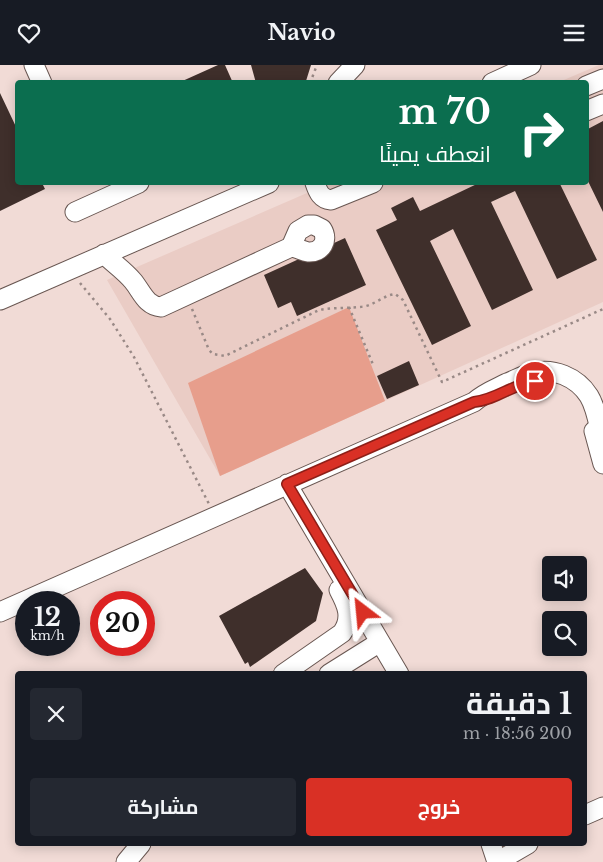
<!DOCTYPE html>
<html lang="ar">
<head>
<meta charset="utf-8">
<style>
  :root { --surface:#171b24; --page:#242831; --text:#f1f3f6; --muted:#9ea1a6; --accent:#d93025 }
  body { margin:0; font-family:"Libre Baskerville",Cairo,serif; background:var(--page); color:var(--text); direction:rtl; height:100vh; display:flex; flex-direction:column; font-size:19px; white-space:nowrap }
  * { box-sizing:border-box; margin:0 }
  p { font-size:16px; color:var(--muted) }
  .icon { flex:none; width:28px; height:28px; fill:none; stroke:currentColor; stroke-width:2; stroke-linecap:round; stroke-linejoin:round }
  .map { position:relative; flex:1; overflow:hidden; direction:ltr }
  .side { position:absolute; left:15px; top:606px; width:572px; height:175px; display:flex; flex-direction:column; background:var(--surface); border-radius:5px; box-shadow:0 2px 12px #0003; direction:rtl }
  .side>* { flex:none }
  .guide { position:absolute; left:15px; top:15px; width:574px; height:105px; border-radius:5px; box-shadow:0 2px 12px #0003; direction:rtl; background:#0b6e4f; color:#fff; overflow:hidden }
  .tools { position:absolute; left:542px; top:491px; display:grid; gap:10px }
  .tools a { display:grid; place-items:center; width:45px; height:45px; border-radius:5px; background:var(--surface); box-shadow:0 2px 12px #0003; font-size:25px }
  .speed { position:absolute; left:15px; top:526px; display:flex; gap:10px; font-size:25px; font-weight:700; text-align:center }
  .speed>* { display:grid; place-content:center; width:65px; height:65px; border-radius:50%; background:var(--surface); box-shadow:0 2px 12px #0003; line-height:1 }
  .speed small { font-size:12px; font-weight:400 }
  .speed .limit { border:8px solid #d22; background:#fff; color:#111 }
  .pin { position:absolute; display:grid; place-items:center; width:42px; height:42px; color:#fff; margin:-21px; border:2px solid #fff; border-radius:50%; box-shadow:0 1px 5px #0007 }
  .me { position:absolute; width:55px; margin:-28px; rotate:331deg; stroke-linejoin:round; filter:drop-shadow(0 0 4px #0008) }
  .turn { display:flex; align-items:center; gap:18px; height:105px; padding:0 15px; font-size:22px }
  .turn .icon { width:65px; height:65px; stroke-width:2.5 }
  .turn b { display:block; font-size:35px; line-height:42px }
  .round { display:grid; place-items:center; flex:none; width:52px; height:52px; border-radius:5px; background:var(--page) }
  .summary { display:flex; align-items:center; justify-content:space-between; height:85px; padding:0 15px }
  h1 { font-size:30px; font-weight:700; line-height:38px }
  .primary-button { display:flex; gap:10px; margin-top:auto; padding:10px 15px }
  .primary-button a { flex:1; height:58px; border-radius:5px; background:var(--accent); color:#fff; font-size:20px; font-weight:700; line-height:58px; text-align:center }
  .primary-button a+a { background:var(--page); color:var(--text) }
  header { display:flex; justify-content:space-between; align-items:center; height:65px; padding:0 15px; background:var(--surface); font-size:22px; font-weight:700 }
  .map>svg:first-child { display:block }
  .built { fill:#eaccc5 }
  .green { fill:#e79e8c }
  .building { fill:#3f2f2b }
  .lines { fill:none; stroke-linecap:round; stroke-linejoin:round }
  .minor-casing { stroke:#695752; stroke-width:21 }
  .path { stroke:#998986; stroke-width:2.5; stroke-dasharray:2.5 4; stroke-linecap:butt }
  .minor { stroke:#fff; stroke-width:19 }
  .route-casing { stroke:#8d1f18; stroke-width:12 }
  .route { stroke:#d93025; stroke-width:9 }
</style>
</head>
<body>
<header><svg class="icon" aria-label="menu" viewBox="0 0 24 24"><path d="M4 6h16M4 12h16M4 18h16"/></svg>Navio<svg class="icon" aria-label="heart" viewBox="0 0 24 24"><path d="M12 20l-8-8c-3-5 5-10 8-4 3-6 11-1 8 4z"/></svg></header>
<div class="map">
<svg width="603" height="797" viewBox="0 0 603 797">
  <rect width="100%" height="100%" fill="#f1dbd6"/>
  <!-- built -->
  <path class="built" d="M599 0H603V237L220 411 107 215 330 118H586V18L559 17Z"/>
  <!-- green -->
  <path class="green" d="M349 242 385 336 220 411 188 318Z"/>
  <!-- building -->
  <path class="building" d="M218 0H225L233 18H178Z
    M251 0H311L306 16 303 18H256Z
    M0 28 18 66V118H42L45 124 0 146Z
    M603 56V147L586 112V65Z
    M479 118H563L560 119 597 195 557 214 515 126 491 137 533 225 492 245 453 164 430 176 471 261 432 280 376 165 397 155 391 143 413 132 420 146Z
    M345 173 366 220 297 251 291 237 278 243 264 210Z
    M409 296 419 320 387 334 377 311Z
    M305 503 323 528 316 556 250 602 248 597 245 599 219 551Z"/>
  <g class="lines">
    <!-- minor casing -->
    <g class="minor-casing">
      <path id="minor" d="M34 0 42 18
        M338 18 355 0
        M492 18 531 0
        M586 21 603 14
        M586 46 603 39
        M315 118C318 127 321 134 331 135L373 118
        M75 147 139 118
        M308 160H314L322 164C329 175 322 188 308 187 303 186 297 183 291 182L298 166Z
        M104 189C113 198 125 206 133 216 142 227 146 241 161 242L291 182
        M0 235 269 118
        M594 366 603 399
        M287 419 399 609
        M0 547 474 337C484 328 495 324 507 318 515 315 523 310 532 308 553 302 577 312 589 331 597 344 599 363 603 378
        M283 609 342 568C353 553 347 540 339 525
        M329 609 380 577
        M585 750 603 742
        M491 779 497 797
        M126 797 141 779
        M497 797 528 779"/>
    </g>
    <!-- path -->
    <path class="path" d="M310 18 317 0
      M80 218 110 254 134 292 209 439
      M349 242 374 302
      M192 244 209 285 213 289 225 291 319 245C335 242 351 244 366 241 377 238 385 230 395 229L403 235 442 317 603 244"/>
    <!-- minor -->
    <use href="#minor" class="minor"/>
  </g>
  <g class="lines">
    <!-- route casing -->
    <g class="route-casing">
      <path id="route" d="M363 547 287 419 474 337C496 335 513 319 535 316"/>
    </g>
    <!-- route -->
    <use href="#route" class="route"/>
  </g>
</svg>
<div class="tools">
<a><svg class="icon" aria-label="sound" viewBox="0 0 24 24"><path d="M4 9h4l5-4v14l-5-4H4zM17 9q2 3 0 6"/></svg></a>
<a><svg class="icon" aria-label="search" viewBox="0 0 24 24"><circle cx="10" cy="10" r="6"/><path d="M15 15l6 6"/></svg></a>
</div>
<div class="speed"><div>12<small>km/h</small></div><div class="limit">20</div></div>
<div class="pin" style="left:535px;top:316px;background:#d93025"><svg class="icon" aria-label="arrive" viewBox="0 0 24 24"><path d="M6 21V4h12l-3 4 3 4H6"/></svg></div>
<svg class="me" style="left:363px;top:547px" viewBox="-20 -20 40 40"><path d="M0-17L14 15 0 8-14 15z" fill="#d93025" stroke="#fff" stroke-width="4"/></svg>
<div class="guide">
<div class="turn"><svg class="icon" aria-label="right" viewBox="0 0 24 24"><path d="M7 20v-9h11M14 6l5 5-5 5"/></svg><div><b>70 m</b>انعطف يمينًا</div></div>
</div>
<section class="side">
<div class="summary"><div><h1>1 دقيقة</h1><p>200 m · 18:56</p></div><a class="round"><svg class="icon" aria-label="close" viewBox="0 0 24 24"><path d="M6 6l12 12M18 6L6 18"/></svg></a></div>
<div class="primary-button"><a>خروج</a><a>مشاركة</a></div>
</section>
</div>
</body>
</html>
